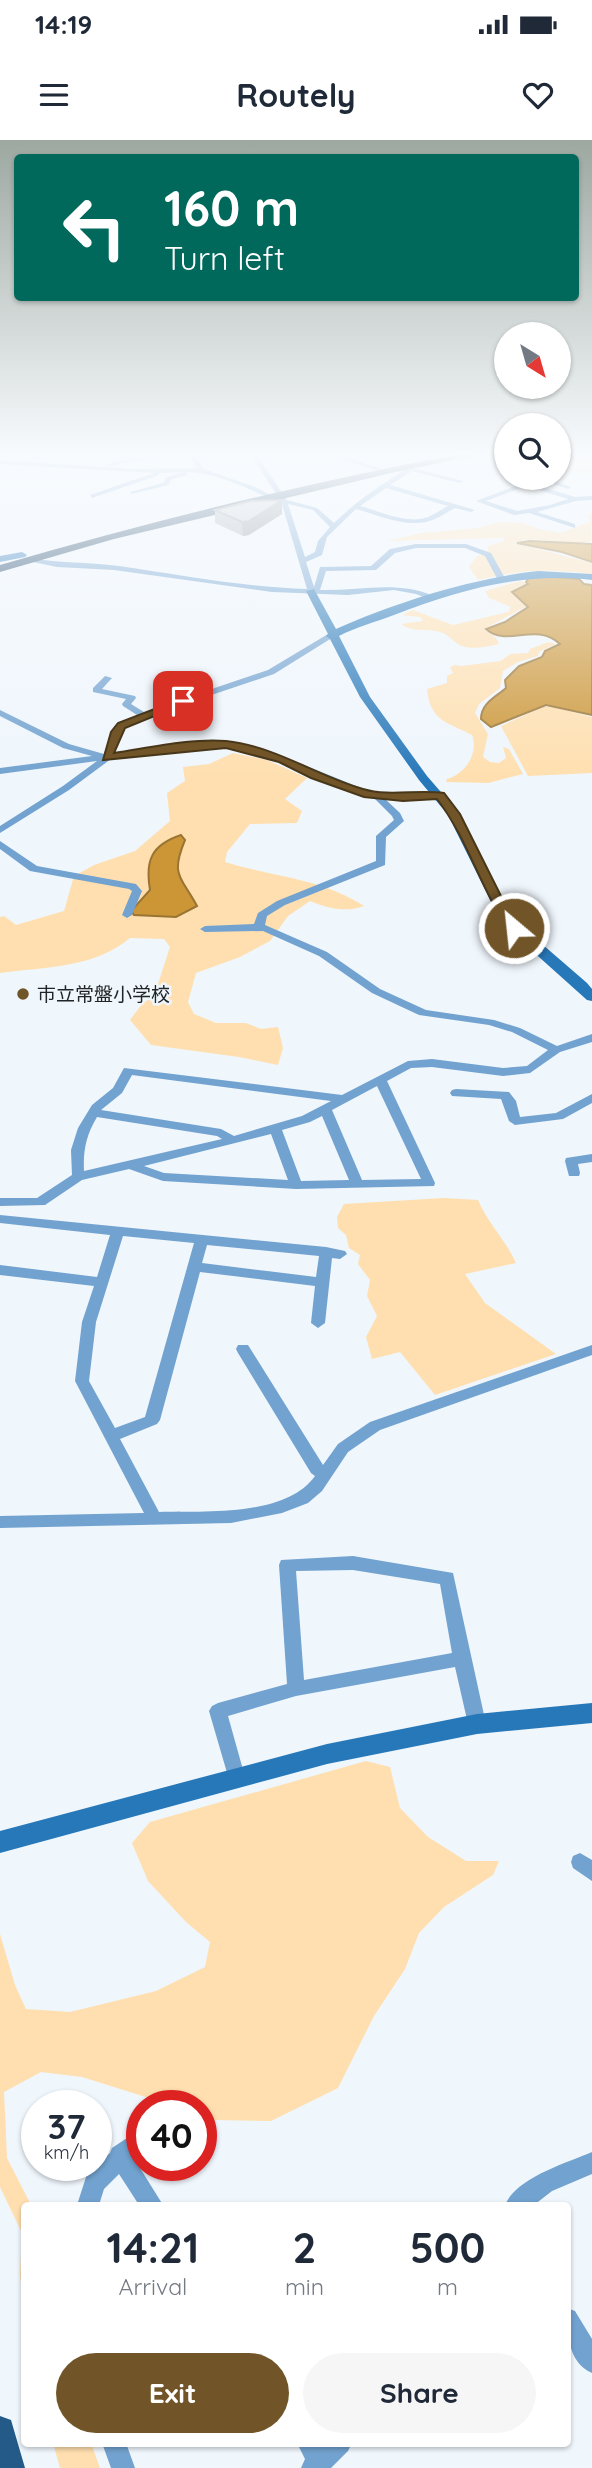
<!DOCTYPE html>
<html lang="en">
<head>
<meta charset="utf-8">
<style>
  :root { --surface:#fff; --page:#f6f6f7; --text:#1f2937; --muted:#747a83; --accent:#715528 }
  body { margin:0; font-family:Quicksand,"Noto Sans JP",sans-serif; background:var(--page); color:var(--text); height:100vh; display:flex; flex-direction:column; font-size:26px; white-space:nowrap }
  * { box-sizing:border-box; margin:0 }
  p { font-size:23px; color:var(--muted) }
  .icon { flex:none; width:38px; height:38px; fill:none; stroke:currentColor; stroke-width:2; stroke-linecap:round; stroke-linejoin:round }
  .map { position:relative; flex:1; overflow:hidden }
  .side { position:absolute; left:21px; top:2062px; width:550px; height:245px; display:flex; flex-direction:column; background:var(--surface); border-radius:7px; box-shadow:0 2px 5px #0004 }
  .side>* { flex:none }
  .guide { position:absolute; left:14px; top:14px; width:565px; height:147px; border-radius:7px; box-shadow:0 2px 5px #0004; background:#00695c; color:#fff; overflow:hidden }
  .needle { width:46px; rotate:143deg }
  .buttons { position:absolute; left:494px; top:182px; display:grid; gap:14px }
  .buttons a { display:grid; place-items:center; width:77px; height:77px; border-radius:50%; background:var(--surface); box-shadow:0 2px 5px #0004; font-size:35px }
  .speed { position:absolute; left:21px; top:1950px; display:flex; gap:14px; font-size:35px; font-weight:700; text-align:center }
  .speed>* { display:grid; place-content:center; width:91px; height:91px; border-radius:50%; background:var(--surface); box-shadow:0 2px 5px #0004; line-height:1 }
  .speed small { font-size:18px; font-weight:400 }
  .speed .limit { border:10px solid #d22; background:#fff; color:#111 }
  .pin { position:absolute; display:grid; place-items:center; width:60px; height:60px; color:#fff; margin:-30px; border-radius:14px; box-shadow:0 4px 10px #0006 }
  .me { position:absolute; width:77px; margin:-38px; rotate:332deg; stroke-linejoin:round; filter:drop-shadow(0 0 5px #0008) }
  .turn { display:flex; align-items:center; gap:24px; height:147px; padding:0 35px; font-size:32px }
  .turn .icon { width:91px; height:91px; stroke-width:2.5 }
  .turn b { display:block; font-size:49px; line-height:60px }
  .eta { display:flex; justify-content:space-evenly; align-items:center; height:119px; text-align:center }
  .eta b { font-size:42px; font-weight:700; line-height:49px }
  .primary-button { display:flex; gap:14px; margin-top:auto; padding:14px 35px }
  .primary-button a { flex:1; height:80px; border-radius:42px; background:var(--accent); color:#fff; font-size:28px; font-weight:700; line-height:80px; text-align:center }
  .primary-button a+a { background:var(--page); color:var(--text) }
  .status { display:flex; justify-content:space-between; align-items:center; height:49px; padding:0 35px; background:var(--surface); direction:ltr }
  .status svg { height:19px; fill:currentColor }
  header { display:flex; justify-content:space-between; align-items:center; height:91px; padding:0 35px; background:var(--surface); font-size:32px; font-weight:700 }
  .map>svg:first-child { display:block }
  .green { fill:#ffdfaf }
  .water { fill:#cc9637; stroke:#997432; stroke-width:2 }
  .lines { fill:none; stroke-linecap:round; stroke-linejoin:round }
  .street { fill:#72a2cf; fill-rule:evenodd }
  .secondary { fill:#2778b9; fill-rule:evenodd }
  .primary { fill:#235a88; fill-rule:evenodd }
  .highway { fill:#184063; fill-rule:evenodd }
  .wall { fill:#a4a9af }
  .shaded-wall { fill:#868a8e }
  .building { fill:#bfc5cb; stroke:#868a8e; stroke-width:2 }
  .route { fill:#715528; stroke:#49371a; stroke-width:2 }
  .poi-dot { fill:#715528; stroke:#eff6fc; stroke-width:2.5 }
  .labels { text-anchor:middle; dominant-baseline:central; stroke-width:5; stroke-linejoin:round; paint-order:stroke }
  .poi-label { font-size:19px; fill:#222527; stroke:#eff6fc; text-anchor:start }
</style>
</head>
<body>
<div class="status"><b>14:19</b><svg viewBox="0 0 49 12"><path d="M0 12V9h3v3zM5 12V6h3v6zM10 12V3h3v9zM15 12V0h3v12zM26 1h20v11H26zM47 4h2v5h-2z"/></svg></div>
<header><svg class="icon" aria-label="menu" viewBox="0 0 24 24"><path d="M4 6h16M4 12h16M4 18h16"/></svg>Routely<svg class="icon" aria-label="heart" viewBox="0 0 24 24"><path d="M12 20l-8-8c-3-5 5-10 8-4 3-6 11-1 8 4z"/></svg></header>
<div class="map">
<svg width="592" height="2328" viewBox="0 0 592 2328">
  <rect width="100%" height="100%" fill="#eff6fc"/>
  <!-- green -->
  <path class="green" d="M582 314H592V335L558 328V320H570Z
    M592 372 591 401C566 409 538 393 515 403L592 423V434C545 429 525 429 478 440L469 427 477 416 488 413V406L504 401 503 398 386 401 422 393 478 388 499 382 523 383 539 389 560 393 590 382 588 375Z
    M520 441 527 443 511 452 527 466 484 489 496 498 499 504C485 507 465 512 454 501 449 497 447 494 440 492 427 488 413 493 401 484L423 481 420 477 402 475 413 470 453 485 508 472 511 467 489 458 485 451Z
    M548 502 556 504 539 512 538 516 518 522 503 531 500 548 479 564 475 573 488 594 483 617 490 622 499 623 506 618 503 607 509 609 523 634 488 643 446 642 447 639C465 634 479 614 472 595 447 582 430 581 427 549L447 543V536L453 533 450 527 455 525 461 526 501 521 510 514 528 513 530 509Z
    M543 567H553L592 577V633L528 636 501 586Z
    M233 613 267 620 307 638 285 659 302 671 297 683 250 684 227 712 225 722C273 737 321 738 364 766 346 773 327 768 310 761L288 776 270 801 240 817 196 833 188 862 194 874 216 883H246L261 889 278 887 283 908 278 925 239 917 151 905 130 880 142 864 154 856 170 807 164 799 130 798C95 828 44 827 0 833V777L4 776 16 785 64 771 74 736 94 725 135 711 170 681 167 653 185 641 183 627 209 624Z
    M444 1058 478 1060C489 1085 505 1099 516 1123L465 1134 485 1163 556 1214 435 1255 400 1212 372 1219 366 1197 377 1176 367 1156 370 1140 358 1124 360 1115 349 1108 346 1095 338 1088 337 1077 344 1064Z
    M366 1621 390 1627 400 1668 428 1697 466 1721H499L493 1735 444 1767 419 1793 405 1829 374 1876 338 1948 271 1981 216 1980 201 1975V1965H171L82 1937 41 1932 4 1952 7 2018 31 2065H24V2169L20 2135 22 2093 0 2047V1794L15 1845 26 1869 70 1872 156 1851 205 1827 210 1802 186 1782 148 1741 132 1703 150 1682Z
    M53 2303H91L100 2328H60Z"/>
  <!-- water -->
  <path class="water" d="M530 401 592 404V422L562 412 517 403Z
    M540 436 579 439 584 444 592 445V575L546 565 491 587 481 579C481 563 496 557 506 548L505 540 519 526 542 517 545 511 560 504C535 481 507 508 486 489L505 482 528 467 512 452 528 444 526 442 529 437Z
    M181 695 185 700C170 736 181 736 197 766L176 777 134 775 131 771 150 750C145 721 151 705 181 695Z"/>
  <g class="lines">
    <!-- street -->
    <path class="street" d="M156 314H173L109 326 106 324Z
      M188 314H194L204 329 255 347 276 358 271 359C245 347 215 332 186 332L187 335 172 339 168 345 131 354V352L163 343 167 337 184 332 159 333V335L92 358 90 355 154 333 0 324V320L130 329 197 328Z
      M250 314H256L287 360 317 368 334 383C358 360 378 347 406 329L404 326 463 341 460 343 412 331 390 345 475 370 471 372 455 368C449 371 442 376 435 379 410 390 381 376 356 369L327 397 322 415 306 422 314 447 320 427 371 426 390 409 416 404H466L491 413 506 440 499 442 485 416 465 408H416L395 413 376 430 326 431 320 450C359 451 397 440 434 456L435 458 431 460 416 454 394 450 348 455 272 452 114 430 57 427 23 420 27 418C58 423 88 422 119 426 181 435 243 447 307 449L281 361ZM386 348 448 366C442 369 435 374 428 377 407 385 380 371 360 366ZM288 364 313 370 330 387 318 401 315 412 305 417Z
      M326 314H337L381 329 376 330Z
      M536 338H545L571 347 568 349 542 340 532 344 575 357 592 356V360L576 361 537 372 575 384V388L529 373 514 375 476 361ZM526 346 568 359 550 365 517 371 486 361Z
      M328 494 335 496 274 534 146 577 124 588 113 613 226 601 269 611 366 650 403 655 443 654V658L440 659 403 661 385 659 400 673 404 681 386 697 385 725 285 765 267 776 265 785 327 812 380 849 426 870 494 880 520 888 557 906 592 894V902L560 912 530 933 503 936 432 927 411 928 387 941 435 1043 434 1046 296 1049 163 1041 129 1029 82 1040 45 1065 0 1066V1058H37L72 1035 71 1010 78 988 92 965 113 948 124 928 342 955 408 921 432 919 503 928 527 926 548 910 512 892 489 885 419 875 372 853 319 816 263 791 205 792 200 789 205 786 254 784 258 773 277 761 376 721V696L394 680 392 676 373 657 361 655 263 615 226 607 171 611 111 619 69 650 0 693V686L63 646 97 621 0 634V628L92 616 63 608 0 576V570L69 604 104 614C112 590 114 586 137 575L123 566 122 564 126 559 93 552V548L105 536 112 538 102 549 135 556 136 558 131 564 144 572 268 530ZM132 935 331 961 302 976 234 996 221 989 101 970 122 953ZM377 946 421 1039 362 1040 332 970ZM322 976 349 1040 301 1041 282 990 310 982ZM97 977 217 996 222 999 84 1031C83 1011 86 995 97 977ZM271 994 288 1040 164 1033 144 1026Z
      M0 701 37 726 136 744 142 751 132 775 127 778 122 775 132 751 129 749 30 731 0 709Z
      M456 949 509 952 516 961 520 977 556 973 592 954V963L563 979 515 985 509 981 501 959 452 956 450 953 452 950Z
      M592 1014V1022L578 1024 580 1033 579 1036H569L565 1021 566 1018Z
      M0 1075 326 1107 345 1111 347 1114 340 1119 332 1118 325 1183 318 1188 311 1183 315 1146 200 1132 160 1280 157 1284 120 1299 159 1372C205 1371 286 1377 315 1336L311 1333 238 1213 236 1209 238 1205H248L323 1325 338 1304 370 1282 592 1205V1215L380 1290 348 1312 322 1351 308 1363 282 1373 231 1383 0 1388V1376L144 1373 75 1241 82 1182 94 1146 0 1135V1125L97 1137 110 1095 0 1083ZM123 1096 194 1103 145 1277 115 1288 89 1241 96 1182ZM207 1105 319 1116 316 1137 202 1123Z
      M353 1416 453 1433 486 1584 483 1589 477 1592 471 1589 468 1584 455 1527 296 1556 228 1576 245 1637 242 1643 236 1645 230 1643 209 1571 212 1566 218 1563 287 1544 279 1425 281 1420ZM353 1430 440 1444 452 1513 304 1540 296 1431Z
      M580 1713 592 1720V1741L573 1728 571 1722 573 1716Z
      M142 1988V2014L135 2020 163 2065H139L119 2034 104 2049 99 2065H77L87 2034 110 2013 112 2008Z
      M592 2012V2034L552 2051 534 2065H505C516 2038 566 2023 592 2012Z
      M567 2168 575 2171 592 2199V2233C567 2222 567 2191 567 2168Z
      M102 2303H126L135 2328H111Z
      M297 2303H352L348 2311 331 2328H301L305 2319Z"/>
    <!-- secondary -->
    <path class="secondary" d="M22 412 27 415 25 417 0 422V416Z
      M538 431 592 434V440C522 432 459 450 394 475 376 482 356 487 339 496L370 557 427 636 460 674 513 779 587 843 592 849V861L587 860 502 784 448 675 419 640 360 557 330 499 326 496 328 494 306 451 314 449 336 489C396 462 473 438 538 431Z
      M592 1563V1583L477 1594 327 1624 0 1713V1691L327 1604 477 1574Z"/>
    <!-- primary -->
    <path class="primary" d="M0 2276 11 2280 25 2328H0Z"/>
    <!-- highway -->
    <path class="highway" d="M460 314H483L391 333 114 399 0 432V425C151 381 305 343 460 314Z"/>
  </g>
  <!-- wall -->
  <path class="wall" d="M282 360V374L249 395 243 396 215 383V370Z"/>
  <!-- shaded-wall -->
  <path class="shaded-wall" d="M282 360V374L249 395 243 396 242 382Z"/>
  <!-- building -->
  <path class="building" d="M282 360 249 381 242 382 215 370 251 361Z"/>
  <!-- sky -->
  <linearGradient id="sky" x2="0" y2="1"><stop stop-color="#9da8a1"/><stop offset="0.49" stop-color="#f8fbfe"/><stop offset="1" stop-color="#f8fbfe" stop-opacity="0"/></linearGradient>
  <rect width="592" height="640" fill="url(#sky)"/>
  <!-- route -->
  <path class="route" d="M183 558 186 559V563L125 588 114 613C148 608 192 598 226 601 275 606 317 636 363 649 390 657 417 649 444 653L460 674 510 774 520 788 509 791C481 750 468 699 437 659L403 661 364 657 311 638 279 622 226 608 103 620 111 592 118 583Z"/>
  <!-- markers -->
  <circle class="poi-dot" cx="23" cy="854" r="7"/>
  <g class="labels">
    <!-- poi labels -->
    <g class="poi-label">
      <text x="37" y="854">市立常盤小学校</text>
    </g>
  </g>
</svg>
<div class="buttons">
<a><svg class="needle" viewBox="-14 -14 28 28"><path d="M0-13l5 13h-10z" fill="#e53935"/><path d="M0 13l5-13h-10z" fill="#747a83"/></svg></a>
<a><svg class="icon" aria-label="search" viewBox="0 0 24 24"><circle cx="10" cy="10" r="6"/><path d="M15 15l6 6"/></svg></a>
</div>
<div class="speed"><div>37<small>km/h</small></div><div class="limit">40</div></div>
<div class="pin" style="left:183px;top:561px;background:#d93025"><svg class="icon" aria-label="arrive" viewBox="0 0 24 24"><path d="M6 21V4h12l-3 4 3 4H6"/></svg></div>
<svg class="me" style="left:514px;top:788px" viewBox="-20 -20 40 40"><circle r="17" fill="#715528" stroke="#fff" stroke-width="3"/><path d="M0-11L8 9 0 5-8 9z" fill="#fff"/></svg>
<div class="guide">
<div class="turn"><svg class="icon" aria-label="left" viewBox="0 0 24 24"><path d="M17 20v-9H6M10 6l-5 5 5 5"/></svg><div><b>160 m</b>Turn left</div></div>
</div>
<section class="side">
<div class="eta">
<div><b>14:21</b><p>Arrival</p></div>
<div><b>2</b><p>min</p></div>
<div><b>500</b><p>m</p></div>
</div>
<div class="primary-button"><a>Exit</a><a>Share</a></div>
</section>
</div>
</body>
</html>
